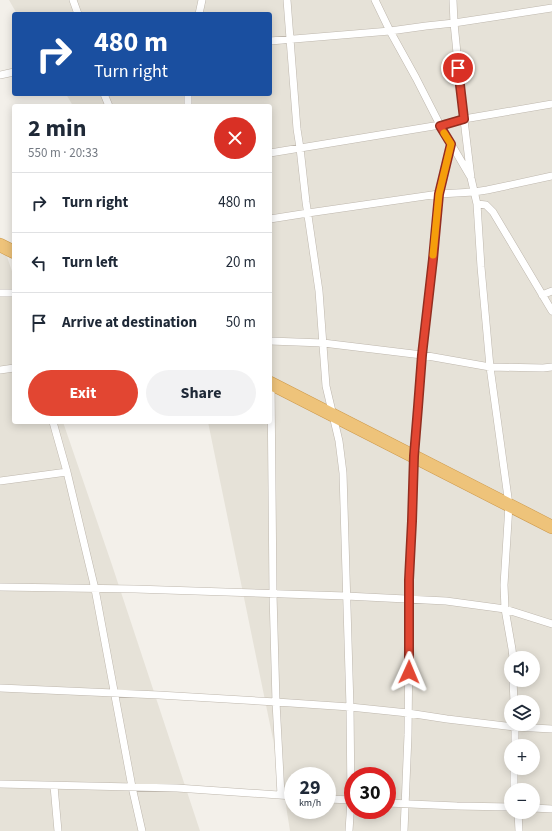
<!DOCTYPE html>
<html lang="en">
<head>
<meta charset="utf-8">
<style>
  :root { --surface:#fff; --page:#f2f2f3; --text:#1f2937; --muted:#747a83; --line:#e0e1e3; --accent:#e24632 }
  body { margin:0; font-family:"Source Sans 3",sans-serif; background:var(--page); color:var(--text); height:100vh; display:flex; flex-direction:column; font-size:15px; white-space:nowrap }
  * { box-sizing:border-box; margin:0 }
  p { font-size:13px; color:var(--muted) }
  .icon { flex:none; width:22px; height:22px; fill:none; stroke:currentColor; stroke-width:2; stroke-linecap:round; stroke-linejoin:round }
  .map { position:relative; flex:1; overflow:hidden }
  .panel { position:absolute; left:12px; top:104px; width:260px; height:320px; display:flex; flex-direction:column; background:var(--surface); border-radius:4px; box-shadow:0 2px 10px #0003 }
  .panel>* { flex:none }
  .guide { position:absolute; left:12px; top:12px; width:260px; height:84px; border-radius:4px; box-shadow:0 2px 10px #0003; background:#1a4fa0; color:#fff; overflow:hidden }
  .buttons { position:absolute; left:504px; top:651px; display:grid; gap:8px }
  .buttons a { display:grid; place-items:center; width:36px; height:36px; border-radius:50%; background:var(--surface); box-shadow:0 2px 10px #0003; font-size:20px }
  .speed { position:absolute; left:284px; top:767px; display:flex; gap:8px; font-size:20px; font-weight:700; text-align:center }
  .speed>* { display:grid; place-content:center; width:52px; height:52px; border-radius:50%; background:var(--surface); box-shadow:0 2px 10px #0003; line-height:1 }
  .speed small { font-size:10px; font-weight:400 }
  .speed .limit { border:6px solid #d22; background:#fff; color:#111 }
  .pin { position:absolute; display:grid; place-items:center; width:34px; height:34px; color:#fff; margin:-17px; border:2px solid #fff; border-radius:50%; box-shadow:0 1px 4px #0007 }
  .me { position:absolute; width:44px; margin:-22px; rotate:1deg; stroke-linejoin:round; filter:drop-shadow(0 0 3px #0008) }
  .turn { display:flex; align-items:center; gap:14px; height:84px; padding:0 16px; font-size:18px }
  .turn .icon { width:52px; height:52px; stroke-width:2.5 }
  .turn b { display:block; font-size:28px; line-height:34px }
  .round { display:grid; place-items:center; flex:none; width:42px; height:42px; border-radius:21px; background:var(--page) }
  .head { display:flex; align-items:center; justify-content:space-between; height:68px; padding:0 16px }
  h1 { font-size:24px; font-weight:700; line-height:30px }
  .action { display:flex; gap:8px; margin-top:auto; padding:8px 16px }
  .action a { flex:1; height:46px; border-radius:24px; background:var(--accent); color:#fff; font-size:16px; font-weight:700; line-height:46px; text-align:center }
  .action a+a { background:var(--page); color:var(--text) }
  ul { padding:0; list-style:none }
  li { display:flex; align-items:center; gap:12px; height:60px; padding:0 16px; border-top:1px solid var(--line) }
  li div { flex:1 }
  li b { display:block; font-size:15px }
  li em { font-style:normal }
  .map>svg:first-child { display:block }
  .residential { fill:#e6e2d8; fill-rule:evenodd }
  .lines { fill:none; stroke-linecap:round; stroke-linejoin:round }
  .street-casing { stroke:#beb7ad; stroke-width:8 }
  .highway-casing { stroke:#cc984a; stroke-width:14 }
  .street { stroke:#fff; stroke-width:7 }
  .highway { stroke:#eec37a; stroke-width:13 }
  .route-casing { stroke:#932e20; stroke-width:10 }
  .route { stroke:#e24632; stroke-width:7 }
  .slow { stroke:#f59e0b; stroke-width:7 }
</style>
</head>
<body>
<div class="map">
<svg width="552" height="831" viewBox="0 0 552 831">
  <rect width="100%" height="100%" fill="#f3f0ea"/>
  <!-- residential -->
  <path class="residential" d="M9 0H552V831H290L284 793 208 422H270V106H73L66 94H270V14H17ZM511 658H533V680H511ZM511 702H533V724H511ZM511 746H533V768H511ZM293 776H327V810H293ZM353 776H387V810H353ZM511 790H533V812H511Z
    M0 236 14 277V422H63L112 565 200 831H0Z"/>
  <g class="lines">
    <!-- street casing -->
    <g class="street-casing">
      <path id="street" d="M73 0 78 14
        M287 0 297 129 300 148 306 202 319 291 326 386 339 441 343 473 350 707 351 800 349 831
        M375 0 390 31 416 78 440 125 470 176
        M453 0 454 23 462 103 471 178 477 204 481 267 490 367 509 505 504 585 505 609 512 649 513 658
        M199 14 202 0
        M270 41 390 31 426 26 454 23 552 8
        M0 75 14 72
        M104 94 109 106
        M188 106V94
        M270 153 440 125 464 119 552 104
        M477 204 486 205 493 212 552 311
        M270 219 308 213 439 194 474 192 487 190 552 176
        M0 293H14
        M542 295 552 291
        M270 341 323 343 422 355 490 367 543 368 552 367
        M0 370 14 368
        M271 383 273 594 276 702 281 795
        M53 422 67 472 95 589 132 787 142 831
        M0 481 67 472
        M0 587 135 589 346 596 446 601 505 609 552 624
        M513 680 514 702
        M0 688 159 695 276 702 350 707 408 713 447 719 515 727 552 729
        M515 746V724
        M514 768V790
        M0 784 177 788 293 796
        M54 786 58 831
        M327 799 353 800
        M387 803 457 806 511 807
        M533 808 552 809
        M518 812 519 831
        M404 831 408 735 409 644V580L412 521 414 456 422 355 430 286 439 194 451 144"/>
    </g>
    <!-- highway casing -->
    <g class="highway-casing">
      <path id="highway" d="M0 245 14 252
        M270 383 552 527"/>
    </g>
    <!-- street -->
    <use href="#street" class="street"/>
    <!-- highway -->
    <use href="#highway" class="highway"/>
  </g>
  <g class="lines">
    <!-- route casing -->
    <g class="route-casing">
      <path id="route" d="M409 672V580L412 521 414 456 418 407 422 355 433 259 439 194 451 144 440 126 464 119 458 68"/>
    </g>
    <!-- route -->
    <use href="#route" class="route"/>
    <!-- slow -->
    <path class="slow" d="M433 255 439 194 451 144 444 133"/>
  </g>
</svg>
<div class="buttons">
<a><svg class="icon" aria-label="sound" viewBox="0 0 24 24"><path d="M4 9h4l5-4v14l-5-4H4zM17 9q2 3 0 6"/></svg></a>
<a><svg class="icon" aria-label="layers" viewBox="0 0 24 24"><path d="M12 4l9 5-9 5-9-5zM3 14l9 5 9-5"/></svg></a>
<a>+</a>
<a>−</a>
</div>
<div class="speed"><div>29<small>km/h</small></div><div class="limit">30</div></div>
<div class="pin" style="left:458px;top:68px;background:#d93025"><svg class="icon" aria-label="arrive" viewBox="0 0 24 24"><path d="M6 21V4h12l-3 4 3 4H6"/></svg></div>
<svg class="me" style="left:409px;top:672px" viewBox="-20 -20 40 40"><path d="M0-17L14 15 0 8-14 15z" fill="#e24632" stroke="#fff" stroke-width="4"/></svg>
<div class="guide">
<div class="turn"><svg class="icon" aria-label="right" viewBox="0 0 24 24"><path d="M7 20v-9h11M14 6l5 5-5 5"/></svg><div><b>480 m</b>Turn right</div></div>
</div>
<section class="panel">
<div class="head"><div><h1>2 min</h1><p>550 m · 20:33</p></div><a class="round" style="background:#d93025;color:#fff"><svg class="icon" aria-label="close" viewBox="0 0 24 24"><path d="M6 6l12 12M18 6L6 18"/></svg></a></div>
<ul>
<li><svg class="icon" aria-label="right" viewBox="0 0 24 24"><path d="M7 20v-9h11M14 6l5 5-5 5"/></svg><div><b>Turn right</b></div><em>480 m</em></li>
<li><svg class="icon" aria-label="left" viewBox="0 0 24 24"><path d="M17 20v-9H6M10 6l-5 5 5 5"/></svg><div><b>Turn left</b></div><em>20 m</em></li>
<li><svg class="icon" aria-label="arrive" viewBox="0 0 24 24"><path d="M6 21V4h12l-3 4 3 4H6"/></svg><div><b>Arrive at destination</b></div><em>50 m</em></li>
</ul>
<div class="action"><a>Exit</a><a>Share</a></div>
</section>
</div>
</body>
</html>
